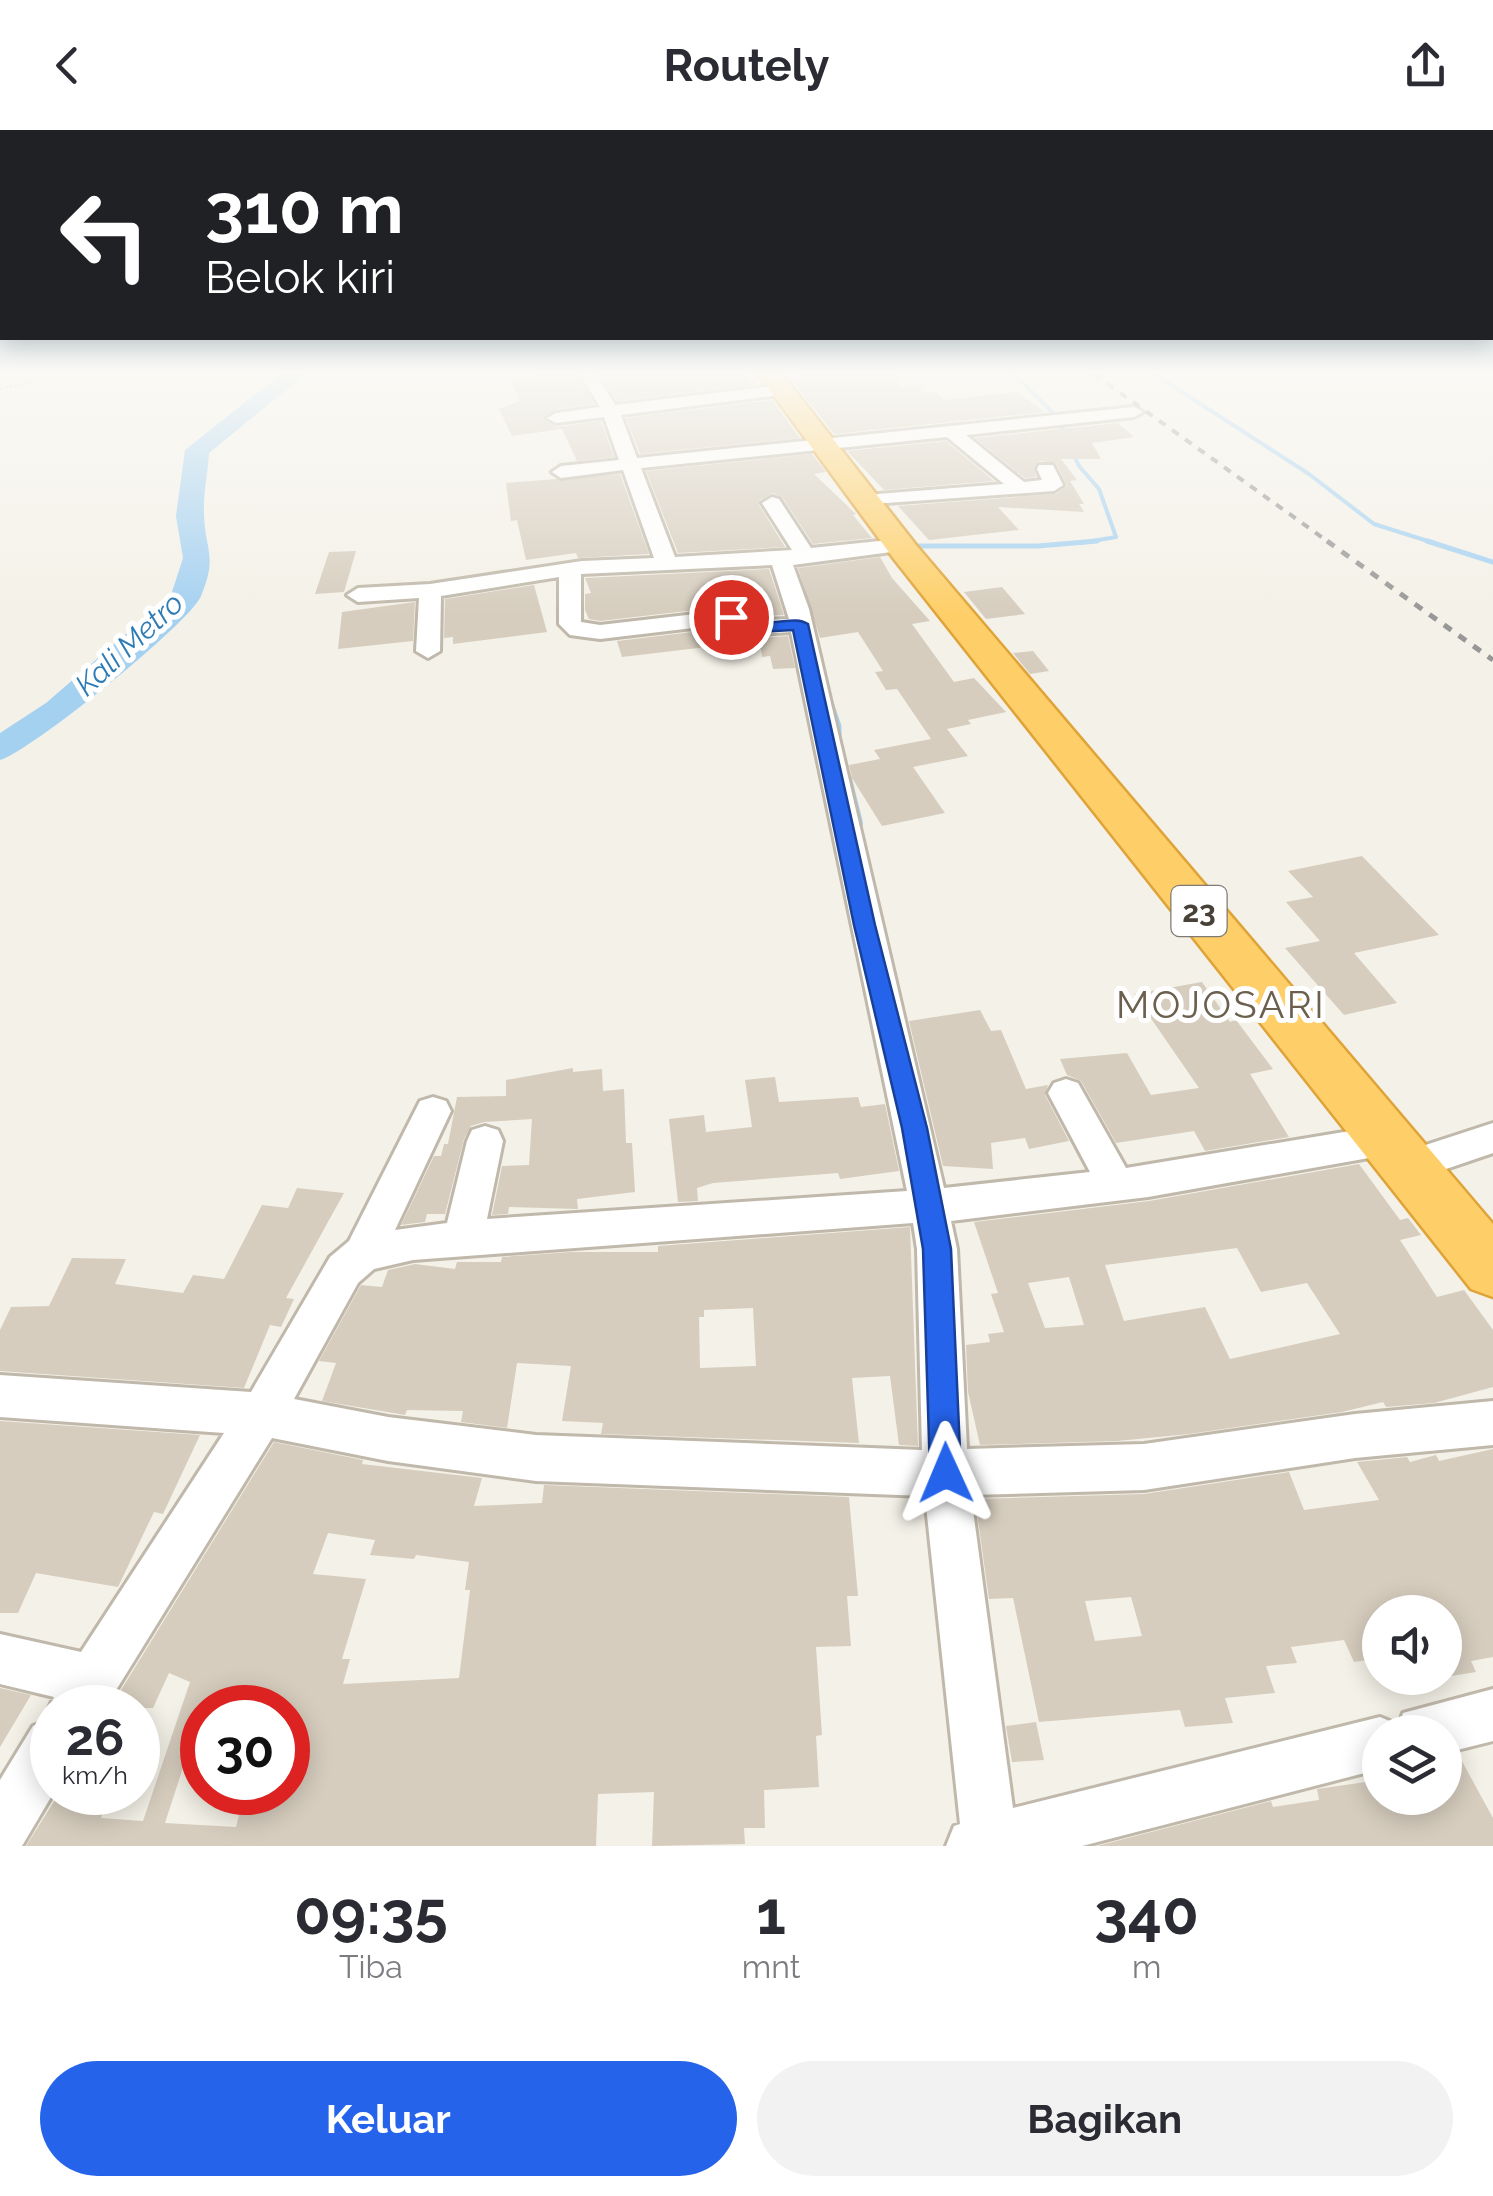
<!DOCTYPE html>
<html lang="id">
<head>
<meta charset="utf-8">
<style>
  :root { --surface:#fff; --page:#f2f2f3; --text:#2b2b33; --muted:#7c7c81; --accent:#2563eb }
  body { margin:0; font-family:Raleway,sans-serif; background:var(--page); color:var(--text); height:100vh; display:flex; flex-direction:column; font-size:38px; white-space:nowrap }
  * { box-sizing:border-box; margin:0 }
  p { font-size:32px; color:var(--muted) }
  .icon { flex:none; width:55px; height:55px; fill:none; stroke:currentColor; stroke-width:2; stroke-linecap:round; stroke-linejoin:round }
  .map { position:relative; height:1716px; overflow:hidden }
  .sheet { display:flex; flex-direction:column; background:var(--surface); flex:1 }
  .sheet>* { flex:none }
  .banner { position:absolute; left:0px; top:0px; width:1495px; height:210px; box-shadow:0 5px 25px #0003; background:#202124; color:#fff; overflow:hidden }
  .buttons { position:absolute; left:1362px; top:1465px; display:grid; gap:20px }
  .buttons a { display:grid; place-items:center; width:100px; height:100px; border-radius:50%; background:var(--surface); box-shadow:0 5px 25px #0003; font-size:50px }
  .speed { position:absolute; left:30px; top:1555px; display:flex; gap:20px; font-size:50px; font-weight:700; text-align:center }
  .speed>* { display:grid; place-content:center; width:130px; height:130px; border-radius:50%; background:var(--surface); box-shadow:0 5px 25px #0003; line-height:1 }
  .speed small { font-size:25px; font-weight:400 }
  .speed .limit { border:15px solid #d22; background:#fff; color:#111 }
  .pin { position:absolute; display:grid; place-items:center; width:85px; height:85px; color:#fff; margin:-42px; border:5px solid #fff; border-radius:50%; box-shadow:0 2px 10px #0007 }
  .me { position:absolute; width:110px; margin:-55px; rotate:359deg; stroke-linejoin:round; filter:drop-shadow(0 0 8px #0008) }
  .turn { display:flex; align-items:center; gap:35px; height:210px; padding:0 40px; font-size:45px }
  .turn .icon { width:130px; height:130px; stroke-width:2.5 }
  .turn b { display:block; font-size:70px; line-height:85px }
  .eta { display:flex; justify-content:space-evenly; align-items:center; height:170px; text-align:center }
  .eta b { font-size:60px; font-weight:700; line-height:70px }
  .primary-button { display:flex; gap:20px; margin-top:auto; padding:20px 40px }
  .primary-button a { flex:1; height:115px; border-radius:60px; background:var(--accent); color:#fff; font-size:40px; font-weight:700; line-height:115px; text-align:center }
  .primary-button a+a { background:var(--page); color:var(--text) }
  header { display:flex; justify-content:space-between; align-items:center; height:130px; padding:0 40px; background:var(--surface); font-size:45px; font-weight:700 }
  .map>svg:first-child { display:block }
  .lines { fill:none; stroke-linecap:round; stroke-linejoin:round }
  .stream-far2 { stroke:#a5d1f1; stroke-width:4 }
  .stream-far1 { stroke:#a5d1f1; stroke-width:5 }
  .stream { stroke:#a5d1f1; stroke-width:8 }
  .river { fill:#a5d1f1; fill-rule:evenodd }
  .building { fill:#d6cdbe; fill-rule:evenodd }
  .minor-casing { stroke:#c0b9ab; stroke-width:6 }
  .highway-casing { stroke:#dfa338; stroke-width:5 }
  .path { stroke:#c2b59c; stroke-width:2.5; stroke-dasharray:2.5 2.5; stroke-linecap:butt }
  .minor { fill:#fff; fill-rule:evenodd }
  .highway { fill:#fecf69; fill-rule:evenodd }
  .rail-far1 { stroke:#979797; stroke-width:4; stroke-dasharray:8 8; stroke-linecap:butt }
  .rail { stroke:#979797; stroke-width:5; stroke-dasharray:9 9; stroke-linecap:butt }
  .route { fill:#2563eb; stroke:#184099; stroke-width:2.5 }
  .labels { text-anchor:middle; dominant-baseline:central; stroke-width:10; stroke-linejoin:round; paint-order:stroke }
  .far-water-label { font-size:30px; font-style:italic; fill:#2e7bb5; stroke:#fff }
  .shield { fill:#fff; stroke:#7f7a73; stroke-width:2.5 }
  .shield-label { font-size:30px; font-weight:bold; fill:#484137 }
  .quarter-label { font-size:38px; letter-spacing:2.5px; fill:#6b604e; stroke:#fff }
</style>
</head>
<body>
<header><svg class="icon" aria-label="back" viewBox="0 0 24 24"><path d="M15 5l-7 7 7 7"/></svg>Routely<svg class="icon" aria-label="share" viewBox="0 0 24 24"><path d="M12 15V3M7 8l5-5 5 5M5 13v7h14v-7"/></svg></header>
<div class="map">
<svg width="1493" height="1716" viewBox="0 0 1493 1716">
  <rect width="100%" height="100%" fill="#f4f1e8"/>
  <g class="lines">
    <!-- stream-far2 -->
    <path class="stream-far2" d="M1014 244 1056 286 1067 308
      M1154 244 1309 344 1374 394 1434 413
      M1072 321 1079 336 1099 359 1116 407 1081 413"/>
    <!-- stream-far1 -->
    <path class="stream-far1" d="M1427 411 1493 432
      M906 416H1038L1097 411
      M829 567 839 596V616"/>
    <!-- stream -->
    <path class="stream" d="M848 649 859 693"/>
    <!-- river -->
    <path class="river" d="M281 244H306L209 323C208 343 203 364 204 384 205 421 218 425 201 466 191 492 30 622 0 630V603L46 573 171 465 183 428 176 386 185 320Z"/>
  </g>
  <!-- building -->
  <path class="building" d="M548 244H576L594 274 556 279 543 289 556 297 601 291 614 327 577 331 562 299 512 306 499 279 520 271 510 248Z
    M600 244H745L751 252 760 254 617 271Z
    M800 244H898L899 258 917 256 924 263 937 262 944 270 1017 262 1045 282 834 304 790 248 803 247Z
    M772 270 800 308 640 324 626 288Z
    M1118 293 1134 307 1092 313 1101 329H1061L1077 350 1070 351 1084 374H1079L1084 382 998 377 1019 400 929 410 898 376 1056 364 1067 356 1056 333 1039 331 1034 337 1036 347 1025 348 975 308Z
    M946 311 994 351 884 360 847 321Z
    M812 324 826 342 814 344 856 384 853 385 872 408 813 414 782 367 773 363 760 370 759 375 785 417 678 423 646 341Z
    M620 344 649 424 578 428 576 423 526 430 517 390 511 391 506 353Z
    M356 421 344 462 315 464 329 422Z
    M880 427 892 448 930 491 912 494 954 552 974 548 1006 582 968 590 971 594 947 599 968 626 913 637 945 683 882 696 852 648 849 635 880 629 874 620 931 609 897 559 886 560 875 542 883 541 858 502 820 508 798 438Z
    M769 439 784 485 762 486 739 475 600 491 589 489 585 480V464L591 463 585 448Z
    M534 455 547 502 453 514V507L444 508 445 469Z
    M1002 457 1025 484 986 489 964 462Z
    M415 472 413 511 338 519 342 482Z
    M734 497 757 508 788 506 795 538 773 539 770 526 762 527 761 519 717 523 715 516 622 527 617 511Z
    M1033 521 1049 541 1030 544 1013 523Z
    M1362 726 1439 805 1354 823 1397 873 1344 885 1285 818 1320 811 1286 772 1313 767 1288 741Z
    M1202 852 1230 892 1236 890 1273 939 1250 944 1289 1007 1205 1021 1194 1001 1116 1013 1081 951 1067 945 1060 929 1127 923 1151 965 1199 958 1134 864Z
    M980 880 991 901 1001 900 1026 959 1048 955 1045 965 1069 1011 1029 1019 1025 1008 991 1013 993 1039 943 1036 909 891Z
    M573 938V942L602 939 603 961 624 959 626 1013H632L635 1062 577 1069 578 1079 509 1077 508 1084 492 1085 502 1036 529 1035 532 989 484 992 471 996 464 1009 445 1084H427L425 1092 401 1095 434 1026H441L444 1014H448L457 967 506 966V950Z
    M775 947 779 972 858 967 861 977 885 974 899 1041 840 1049 838 1043 713 1053 697 1058 698 1071 678 1072 669 989 704 985 706 1002 752 997 745 950Z
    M1359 1034 1400 1090 1408 1088 1421 1105 1400 1110 1437 1167 1464 1160 1493 1200V1257L1434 1273 1386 1277 1383 1272 1342 1282 1189 1304 1117 1311 980 1315 968 1262 966 1215 990 1212 988 1204 1004 1202 991 1164 998 1163 974 1092 1149 1071ZM1237 1118 1261 1162 1307 1153 1340 1204 1230 1229 1205 1177 1124 1191 1105 1135ZM1069 1147 1084 1195 1045 1198 1028 1153Z
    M297 1058 344 1063 286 1168 294 1169 281 1197 270 1195 244 1258 0 1241V1200L11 1177 49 1176 72 1128 126 1129 115 1154 183 1163 193 1145 224 1149 262 1075 288 1078Z
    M910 1097 918 1316 899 1315 890 1246 852 1248 859 1313 601 1304 603 1293 562 1291 571 1236 517 1233 507 1298 461 1292 463 1281 407 1280 405 1285 322 1271 336 1233 319 1231 361 1155 382 1157 388 1140 415 1134 455 1139 457 1132H501L502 1127 571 1122H658V1116ZM753 1178 756 1236 700 1238 699 1187H704V1180Z
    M0 1291 200 1305 163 1384 154 1382 118 1457 36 1443 18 1483H0Z
    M274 1312 363 1330 362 1334 482 1348 474 1376 542 1373 544 1355 849 1367 858 1466H847L851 1516 816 1517 822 1605 816 1606 819 1657 764 1660 765 1698H744L745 1714 652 1716 654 1662 598 1664 596 1716H26L60 1662H113L101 1688 143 1691 190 1552 169 1543 153 1578H110ZM328 1403 375 1410 370 1425 414 1429 416 1425 469 1432 465 1460H470L459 1548 343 1554 350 1529H342L366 1449 313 1444ZM202 1578H288V1663L245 1662 236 1697 165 1693 189 1619H202Z
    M1493 1319V1527L1471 1531 1476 1542 1445 1547V1482H1380V1528L1354 1532 1344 1510 1291 1517 1297 1533 1266 1536 1275 1563 1225 1568 1233 1593 1185 1597 1180 1580 1039 1592 1013 1468 989 1469 975 1369 1144 1364 1289 1342 1304 1380 1379 1370 1357 1332 1407 1327 1410 1332 1436 1325 1439 1331ZM1131 1467 1142 1506 1095 1511 1085 1471Z
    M0 1558 31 1565 0 1617Z
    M1036 1592 1044 1630 1012 1632 1006 1596Z
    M1458 1624 1493 1688V1716H1097L1271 1671 1273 1677 1319 1670 1317 1659 1380 1650V1668H1445V1626Z"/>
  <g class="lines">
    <!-- minor casing -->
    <g class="minor-casing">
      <path id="minor" d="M580 244H596L615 275 780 255 788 260 780 265 621 285 637 328 1134 277 1143 282 1134 287 966 305 1024 352 1042 350 1037 339 1039 335H1053L1063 355 1054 361 858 375 855 371 865 365 1004 354 947 307 641 338 675 427 792 420 762 373 772 367 779 369 811 418 899 409 909 415 899 421 793 435 809 479 944 1058 1090 1042 1048 963 1054 953 1066 949 1078 953 1126 1038 1386 995 1399 999 1404 1010 1399 1021 1386 1025 1148 1067 951 1091 957 1119 967 1319 1144 1314 1355 1284 1493 1271V1315L1355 1328 1144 1360 971 1365 1013 1678 1380 1587 1399 1595 1403 1583 1493 1559V1611L1445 1623V1602H1380V1639L1082 1716H946L954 1696 960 1694 925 1366 536 1351 388 1331 272 1308 105 1578H52V1586L49 1578 54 1567 0 1554V1504L81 1522 224 1303 0 1287V1245L251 1262 330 1127 349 1111 420 971 433 967 446 971 451 981 395 1100 447 1093 467 1011 472 1000 485 996 498 1000 503 1011 487 1089 907 1061 791 502 757 504 735 493 600 509 570 505 559 494V447L441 466 440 521 428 528 416 521 419 468 358 472 347 465 358 458 430 454 582 431 654 428 623 340 561 348 552 342 561 336 619 330 604 287 556 293 547 288 556 283 600 277ZM772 435 789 489 761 490 739 479 600 495 581 492V444ZM913 1093 917 1119 922 1320 536 1305 388 1287 294 1269 358 1153 374 1139 413 1130Z
        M1493 993V1023L1408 1052 1395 1047 1389 1036 1395 1025Z
        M52 1589 54 1662 22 1716H0V1650L33 1596Z"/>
    </g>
    <!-- highway casing -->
    <g class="highway-casing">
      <path id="highway" d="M758 244H782L916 415 1493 1094V1167L1471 1159 894 429Z"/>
    </g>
    <!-- path -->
    <path class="path" d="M0 259 68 244"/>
    <!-- minor -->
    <use href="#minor" class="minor"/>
    <!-- highway -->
    <use href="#highway" class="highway"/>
    <!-- rail-far1 -->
    <path class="rail-far1" d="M1094 244 1330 413"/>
    <!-- rail -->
    <path class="rail" d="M1327 411 1493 530"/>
  </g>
  <!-- sky -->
  <linearGradient id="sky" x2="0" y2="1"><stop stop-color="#8dc0ec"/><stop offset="0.5" stop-color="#faf9f5"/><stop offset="1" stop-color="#faf9f5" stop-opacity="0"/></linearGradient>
  <rect width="1493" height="484" fill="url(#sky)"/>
  <!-- route -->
  <path class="route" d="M731 483C744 484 754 490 765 492 781 494 795 486 808 494L875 795 927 998 951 1119 961 1343 957 1355 946 1359 934 1355 930 1343 923 1119 902 998 854 795 793 500 757 502 742 493 725 491V484Z"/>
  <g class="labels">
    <!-- far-water labels -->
    <g class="far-water-label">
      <text transform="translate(129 514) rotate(-43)">Kali Metro</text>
    </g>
    <!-- shield labels -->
    <rect class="shield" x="1171.5" y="756" width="55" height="50" rx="8"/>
    <g class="shield-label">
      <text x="1199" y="781">23</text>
    </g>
    <!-- quarter labels -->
    <g class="quarter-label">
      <text x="1221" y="874">MOJOSARI</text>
    </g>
  </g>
</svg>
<div class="buttons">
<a><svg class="icon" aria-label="sound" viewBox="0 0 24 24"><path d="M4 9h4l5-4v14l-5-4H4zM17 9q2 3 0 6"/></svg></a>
<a><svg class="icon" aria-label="layers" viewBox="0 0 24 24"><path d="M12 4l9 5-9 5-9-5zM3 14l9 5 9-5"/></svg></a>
</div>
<div class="speed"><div>26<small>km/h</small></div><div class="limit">30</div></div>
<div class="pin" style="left:731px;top:487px;background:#d93025"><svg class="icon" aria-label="arrive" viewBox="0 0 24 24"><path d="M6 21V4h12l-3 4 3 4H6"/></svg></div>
<svg class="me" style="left:946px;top:1343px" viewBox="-20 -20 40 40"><path d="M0-17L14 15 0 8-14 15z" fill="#2563eb" stroke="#fff" stroke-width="4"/></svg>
<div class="banner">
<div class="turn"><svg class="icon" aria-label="left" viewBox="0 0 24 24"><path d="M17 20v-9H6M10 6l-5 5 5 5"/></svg><div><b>310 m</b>Belok kiri</div></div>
</div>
</div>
<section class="sheet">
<div class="eta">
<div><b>09:35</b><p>Tiba</p></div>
<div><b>1</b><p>mnt</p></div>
<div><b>340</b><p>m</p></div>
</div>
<div class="primary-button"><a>Keluar</a><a>Bagikan</a></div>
</section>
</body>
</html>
